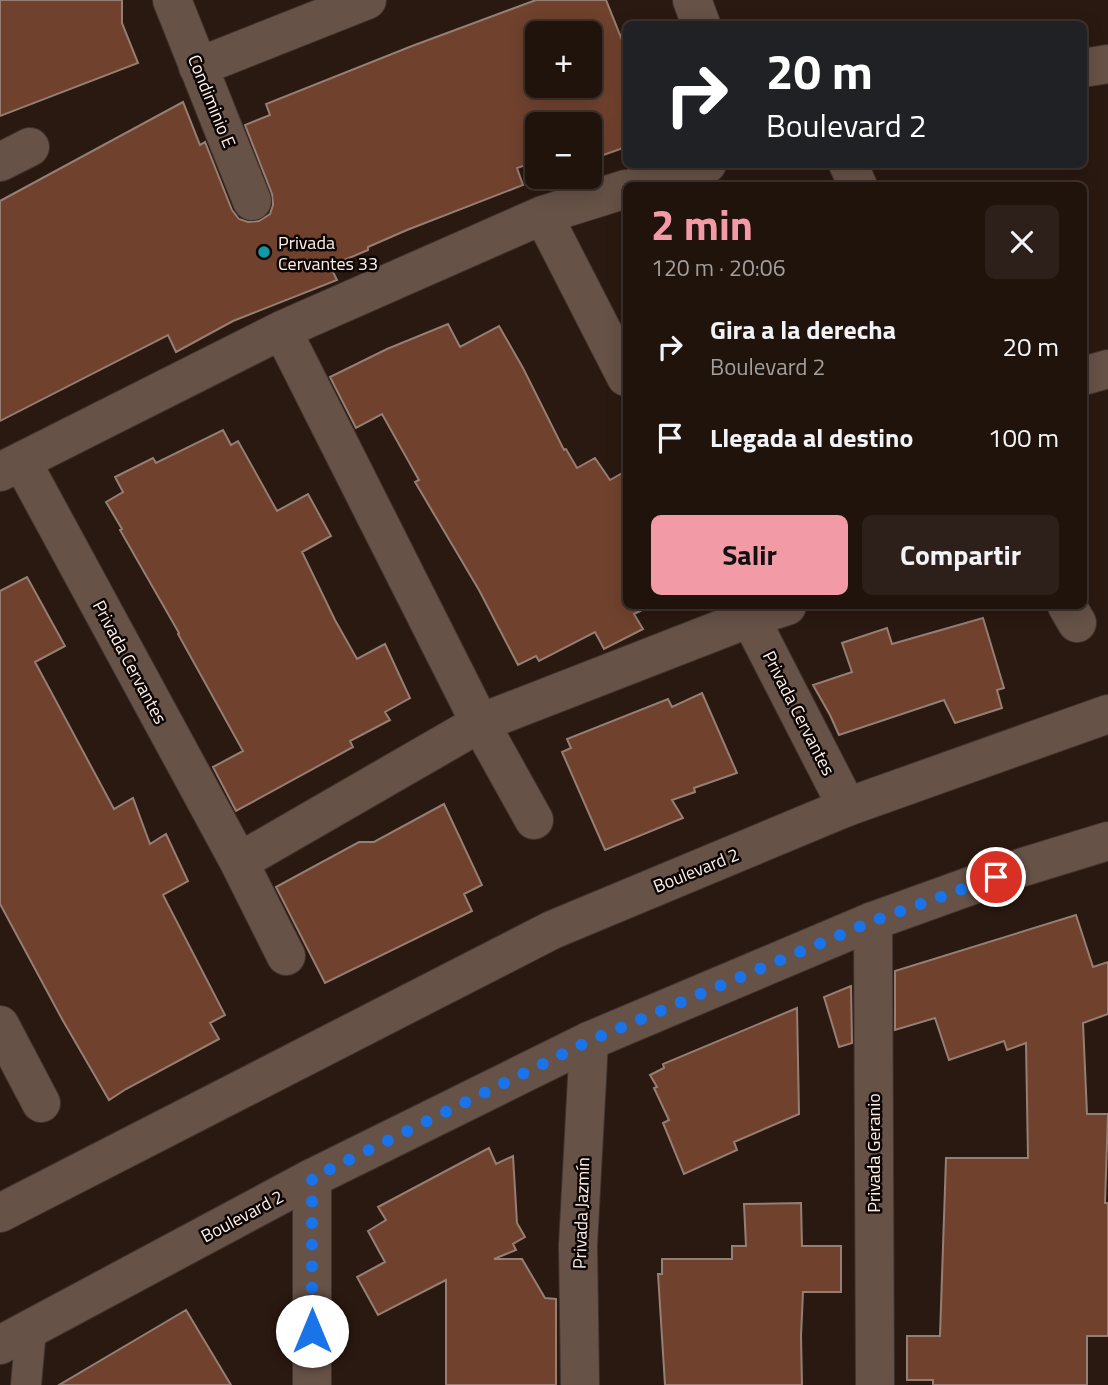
<!DOCTYPE html>
<html lang="es">
<head>
<meta charset="utf-8">
<style>
  :root { --surface:#20130c; --page:#2d201a; --text:#f1f3f6; --muted:#a29e9d; --line:#3d322d; --accent:#f39aa7 }
  body { margin:0; font-family:"Titillium Web",sans-serif; background:var(--page); color:var(--text); height:100vh; display:flex; flex-direction:column; font-size:26px; white-space:nowrap }
  * { box-sizing:border-box; margin:0 }
  p { font-size:23px; color:var(--muted) }
  .icon { flex:none; width:38px; height:38px; fill:none; stroke:currentColor; stroke-width:2; stroke-linecap:round; stroke-linejoin:round }
  .map { position:relative; flex:1; overflow:hidden }
  .sheet { position:absolute; left:623px; top:182px; width:464px; height:427px; display:flex; flex-direction:column; background:var(--surface); border-radius:10px; box-shadow:0 4px 18px #0003,0 0 0 2px var(--line) }
  .sheet>* { flex:none }
  .guide { position:absolute; left:623px; top:21px; width:464px; height:147px; border-radius:10px; box-shadow:0 4px 18px #0003,0 0 0 2px var(--line); background:#202124; color:#fff; overflow:hidden }
  .controls { position:absolute; left:525px; top:21px; display:grid; gap:14px }
  .controls a { display:grid; place-items:center; width:77px; height:77px; border-radius:10px; background:var(--surface); box-shadow:0 4px 18px #0003,0 0 0 2px var(--line); font-size:35px }
  .pin { position:absolute; display:grid; place-items:center; width:60px; height:60px; color:#fff; margin:-30px; border:4px solid #fff; border-radius:50%; box-shadow:0 2px 7px #0007 }
  .me { position:absolute; width:77px; margin:-38px; rotate:0deg; stroke-linejoin:round; filter:drop-shadow(0 0 5px #0008) }
  .turn { display:flex; align-items:center; gap:24px; height:147px; padding:0 28px; font-size:32px }
  .turn .icon { width:91px; height:91px; stroke-width:2.5 }
  .turn b { display:block; font-size:49px; line-height:60px }
  .round { display:grid; place-items:center; flex:none; width:74px; height:74px; border-radius:10px; background:var(--page) }
  .summary { display:flex; align-items:center; justify-content:space-between; height:119px; padding:0 28px }
  h1 { font-size:42px; font-weight:700; line-height:52px; color:var(--accent) }
  .button { display:flex; gap:14px; margin-top:auto; padding:14px 28px }
  .button a { flex:1; height:80px; border-radius:10px; background:var(--accent); color:#111; font-size:28px; font-weight:700; line-height:80px; text-align:center }
  .button a+a { background:var(--page); color:var(--text) }
  ul { padding:0; list-style:none }
  li { display:flex; align-items:center; gap:21px; height:91px; padding:0 28px }
  li div { flex:1 }
  li b { display:block; font-size:26px }
  li em { font-style:normal }
  .map>svg:first-child { display:block }
  .building { fill:#70422e; stroke:#957e74; stroke-width:2; fill-rule:evenodd }
  .lines { fill:none; stroke-linecap:round; stroke-linejoin:round }
  .lane-casing { stroke:#41332f; stroke-width:32 }
  .street-casing { stroke:#41332f; stroke-width:40 }
  .secondary-casing { stroke:#41332f; stroke-width:40 }
  .lane { stroke:#665247; stroke-width:30 }
  .street { stroke:#665247; stroke-width:38 }
  .secondary { stroke:#665247; stroke-width:38 }
  .route { stroke:#1a73e8; stroke-width:12; stroke-dasharray:0 21.6 }
  .culture-dot { fill:#0f9aa8; stroke:#0d0604; stroke-width:2.5 }
  .labels { text-anchor:middle; dominant-baseline:central; stroke-width:5; stroke-linejoin:round; paint-order:stroke }
  .street-label { font-size:18px; fill:#fdf0e9; stroke:#0d0604 }
  .poi-label { font-size:18px; fill:#fdf0e9; stroke:#0d0604; text-anchor:start }
</style>
</head>
<body>
<div class="map">
<svg width="1108" height="1385" viewBox="0 0 1108 1385">
  <rect width="100%" height="100%" fill="#2a1910"/>
  <!-- building -->
  <path class="building" d="M0 0H122V23L138 63 0 116Z
    M536 0H606L626 50V147L592 159 590 152V124H537V161L517 168 523 185 407 230 368 247V250L330 266 337 280 233 321 176 352 168 335 0 421V201L183 102 200 145 205 142 232 210 239 219 248 222 259 221 270 214 273 205 272 194 245 125 270 115 266 104 412 46ZM537 33H590V86H537Z
    M448 324 460 347 499 326 523 368 564 450 566 449 577 468 595 458 610 480 626 471V606H650L634 614 643 629 604 649 595 632 539 661 536 656 518 665 479 590 415 482 419 480 382 414 356 428 330 377 387 349Z
    M223 430 231 445 238 441 277 511 308 494 331 536 302 552 335 620 357 659 385 644 410 698 385 712 390 720 350 741 353 747 236 811 213 767 243 751 178 634 179 633 120 530 122 529 106 502 123 492 115 477 153 458 156 463Z
    M27 577 65 646 35 662 114 809 133 798 150 844 166 834 188 881 163 895 225 1015 210 1023 219 1039 126 1089 109 1100 62 1019 0 904V591Z
    M983 618 1004 688 997 690 1002 708 955 723 944 700 839 735 830 715 813 685 852 672 842 643 887 628 892 644Z
    M702 693 737 773 694 788 695 792 672 800 683 818 605 850 562 752 571 748 567 739 668 699 672 707Z
    M444 804 482 885 464 894 472 911 325 983 276 887 359 842H374Z
    M1076 915 1093 967 1108 962V1014L1083 1023 1087 1114H1108L1105 1203H1108V1336H1087V1385H933V1380H907V1336H940L946 1158H1028L1026 1043 1007 1050 1004 1041 949 1060 935 1018 895 1030V971Z
    M851 986 852 1043 839 1047 824 997Z
    M797 1008 799 1114 734 1142 737 1150 684 1174 663 1123 669 1120 654 1088 657 1087 650 1075 664 1068 663 1064Z
    M489 1148 496 1164 513 1156 517 1223 525 1237 513 1244 516 1250 494 1259H522L545 1298 556 1299V1385H446V1280L378 1315 357 1277 385 1262 368 1231 386 1220 378 1207Z
    M801 1203 802 1246H841V1292H803L801 1336 802 1385H665L658 1274H662V1259H732V1246H746L744 1204Z
    M186 1310 231 1385H59Z"/>
  <g class="lines">
    <!-- lane casing -->
    <g class="lane-casing">
      <path id="lane" d="M26 1385 31 1329"/>
    </g>
    <!-- street casing -->
    <g class="street-casing">
      <path id="street" d="M172 0 252 201
        M692 0 701 24
        M198 67 367 0
        M1083 68 1108 64
        M0 162 30 147
        M848 164 858 186
        M637 186 707 164
        M543 215 626 377
        M282 330 480 723 534 820
        M1083 376 1108 369
        M22 462 239 862 286 956
        M0 472 282 330 543 215 626 189
        M744 606 847 807
        M1067 606 1077 623
        M239 862 480 723 750 618 787 606
        M873 921 875 1385
        M0 1025 41 1103
        M312 1385V1178
        M580 1385 578 1245 589 1041"/>
    </g>
    <!-- secondary casing -->
    <g class="secondary-casing">
      <path id="secondary" d="M0 1213 552 930 847 807 1108 714
        M0 1345 312 1178 589 1041 873 921 1020 868 1108 841"/>
    </g>
    <!-- lane -->
    <use href="#lane" class="lane"/>
    <!-- street -->
    <use href="#street" class="street"/>
    <!-- secondary -->
    <use href="#secondary" class="secondary"/>
  </g>
  <g class="lines">
    <!-- route -->
    <path class="route" d="M312 1331V1178L589 1041 873 921 996 877"/>
  </g>
  <!-- markers -->
  <circle class="culture-dot" cx="264" cy="252" r="7"/>
  <g class="labels">
    <!-- street labels -->
    <g class="street-label">
      <text transform="translate(212 101) rotate(68)">Condiminio E</text>
      <text transform="translate(130 662) rotate(62)">Privada Cervantes</text>
      <text transform="translate(799 713) rotate(63)">Privada Cervantes</text>
      <text transform="translate(696 870) rotate(-22)">Boulevard 2</text>
      <text transform="translate(873 1153) rotate(-90)">Privada Geranio</text>
      <text transform="translate(581 1213) rotate(-88)">Privada Jazmín</text>
      <text transform="translate(242 1216) rotate(-28)">Boulevard 2</text>
    </g>
    <!-- poi labels -->
    <g class="poi-label">
      <text x="278" y="242">Privada<tspan x="278" dy="21">Cervantes 33</tspan></text>
    </g>
  </g>
</svg>
<div class="controls">
<a>+</a>
<a>−</a>
</div>
<div class="pin" style="left:996px;top:877px;background:#d93025"><svg class="icon" aria-label="arrive" viewBox="0 0 24 24"><path d="M6 21V4h12l-3 4 3 4H6"/></svg></div>
<svg class="me" style="left:312px;top:1331px" viewBox="-20 -20 40 40"><circle r="19" fill="#fff"/><path d="M0-13L10 11 0 6-10 11z" fill="#1a73e8"/></svg>
<div class="guide">
<div class="turn"><svg class="icon" aria-label="right" viewBox="0 0 24 24"><path d="M7 20v-9h11M14 6l5 5-5 5"/></svg><div><b>20 m</b>Boulevard 2</div></div>
</div>
<section class="sheet">
<div class="summary"><div><h1>2 min</h1><p>120 m · 20:06</p></div><a class="round"><svg class="icon" aria-label="close" viewBox="0 0 24 24"><path d="M6 6l12 12M18 6L6 18"/></svg></a></div>
<ul>
<li><svg class="icon" aria-label="right" viewBox="0 0 24 24"><path d="M7 20v-9h11M14 6l5 5-5 5"/></svg><div><b>Gira a la derecha</b><p>Boulevard 2</p></div><em>20 m</em></li>
<li><svg class="icon" aria-label="arrive" viewBox="0 0 24 24"><path d="M6 21V4h12l-3 4 3 4H6"/></svg><div><b>Llegada al destino</b></div><em>100 m</em></li>
</ul>
<div class="button"><a>Salir</a><a>Compartir</a></div>
</section>
</div>
</body>
</html>
